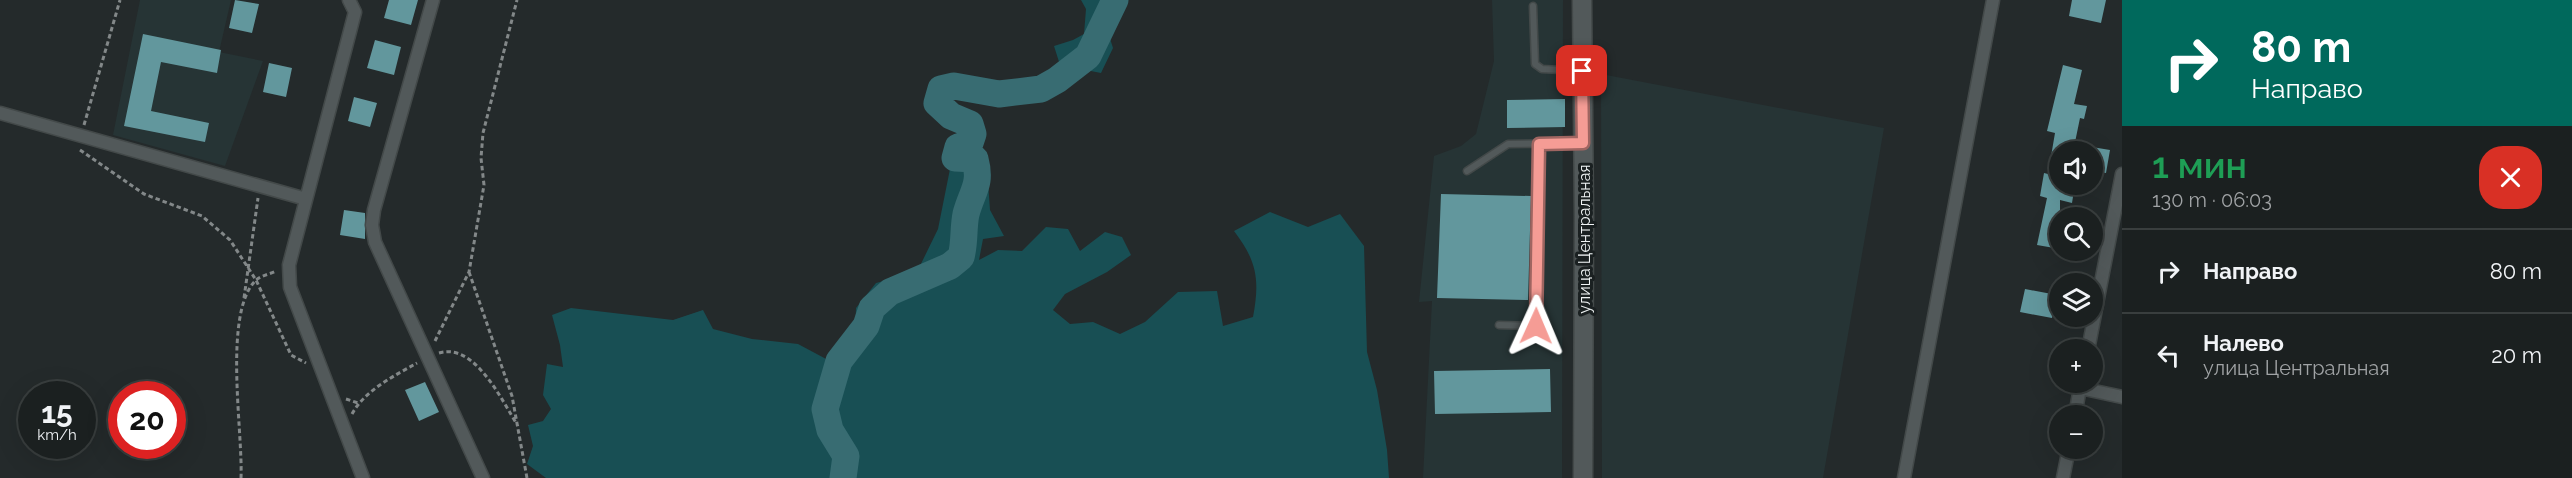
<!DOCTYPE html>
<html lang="ru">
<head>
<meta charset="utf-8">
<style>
  :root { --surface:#1b2020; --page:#282d2d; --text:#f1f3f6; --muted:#a0a3a5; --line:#393e3e }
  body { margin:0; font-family:Raleway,sans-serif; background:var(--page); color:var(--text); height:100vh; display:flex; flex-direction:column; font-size:22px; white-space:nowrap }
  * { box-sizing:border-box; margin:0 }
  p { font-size:20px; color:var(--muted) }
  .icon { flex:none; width:33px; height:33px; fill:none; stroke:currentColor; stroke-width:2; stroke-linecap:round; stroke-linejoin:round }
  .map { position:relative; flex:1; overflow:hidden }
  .panel { display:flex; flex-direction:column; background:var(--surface); width:450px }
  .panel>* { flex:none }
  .hud { background:#00695c; color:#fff; overflow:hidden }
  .fabs { position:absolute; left:2049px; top:141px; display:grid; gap:12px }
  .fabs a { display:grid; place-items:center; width:54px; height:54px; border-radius:50%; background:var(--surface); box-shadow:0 6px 24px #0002,0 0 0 2px var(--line); font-size:30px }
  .speed { position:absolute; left:18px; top:381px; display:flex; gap:12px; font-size:30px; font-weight:700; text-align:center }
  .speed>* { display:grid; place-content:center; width:78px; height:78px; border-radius:50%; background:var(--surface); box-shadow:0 6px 24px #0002,0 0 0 2px var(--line); line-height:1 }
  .speed small { font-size:15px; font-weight:400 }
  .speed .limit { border:9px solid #d22; background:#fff; color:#111 }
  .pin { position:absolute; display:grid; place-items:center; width:51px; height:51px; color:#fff; margin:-26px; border-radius:12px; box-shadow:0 3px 9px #0006 }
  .me { position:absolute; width:66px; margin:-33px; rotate:1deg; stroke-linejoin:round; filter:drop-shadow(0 0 4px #0008) }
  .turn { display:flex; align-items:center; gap:21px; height:126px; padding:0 30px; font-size:27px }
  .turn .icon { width:78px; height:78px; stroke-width:2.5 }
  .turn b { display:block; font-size:42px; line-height:51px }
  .round { display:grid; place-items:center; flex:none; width:63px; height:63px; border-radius:24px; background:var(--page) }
  .summary { display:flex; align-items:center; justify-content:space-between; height:102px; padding:0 30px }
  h1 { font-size:36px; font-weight:600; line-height:45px; color:#1e9e55 }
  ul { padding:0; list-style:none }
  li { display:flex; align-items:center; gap:18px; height:84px; padding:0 30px; border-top:2px solid var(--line) }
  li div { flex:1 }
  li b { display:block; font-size:22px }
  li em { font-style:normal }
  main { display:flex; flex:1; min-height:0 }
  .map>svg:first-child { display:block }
  .built { fill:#263435 }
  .green { fill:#184f54 }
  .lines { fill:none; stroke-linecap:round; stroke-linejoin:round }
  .river { stroke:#386c72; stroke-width:27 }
  .building { fill:#62979d }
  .lane-casing { stroke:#434949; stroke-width:9 }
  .street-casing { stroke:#434949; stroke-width:15 }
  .secondary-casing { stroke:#434949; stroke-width:21 }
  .path { stroke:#838889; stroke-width:3; stroke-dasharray:4.5 3; stroke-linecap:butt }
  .lane { stroke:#52595a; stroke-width:6 }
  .street { stroke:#52595a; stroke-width:12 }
  .secondary { stroke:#52595a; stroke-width:18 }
  .route-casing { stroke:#9f6561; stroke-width:15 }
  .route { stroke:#f59c95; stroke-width:10 }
  .labels { text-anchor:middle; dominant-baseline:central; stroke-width:6; stroke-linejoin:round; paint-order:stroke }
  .street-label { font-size:16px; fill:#f0f4f5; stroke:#1a2021 }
</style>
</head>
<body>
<main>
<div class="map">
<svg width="2122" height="478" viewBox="0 0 2122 478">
  <rect width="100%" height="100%" fill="#242a2b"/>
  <!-- built -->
  <path class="built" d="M140 0H231L219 52 263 61 225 166 113 135Z
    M1492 0H1563L1562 478H1423L1432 301 1419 302 1434 156 1461 146 1476 134 1494 61Z
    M1601 74 1884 128 1823 478H1602Z"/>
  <!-- green -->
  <path class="green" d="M1081 0H1123L1121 8 1107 29 1113 48 1101 73 1060 65 1054 46 1073 40 1084 34 1086 9Z
    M987 168 990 210 1004 236 983 239 979 260 998 250 1022 251 1046 227 1068 229 1080 251 1105 232 1122 237 1131 255 1107 272 1065 294 1053 310 1070 324 1093 322 1120 334 1145 322 1178 292 1217 291 1223 326 1253 317C1260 280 1257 261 1234 231L1270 212 1308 227 1340 214 1364 246 1367 352 1377 390 1387 450 1389 478H546L527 464 533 446 528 425 543 421 551 409 543 395 547 364 563 367 560 345 552 315 571 308 673 320 703 310 713 329 752 339 798 344 828 360 855 338 856 308 876 283 917 272 938 229 950 169Z"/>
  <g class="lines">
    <!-- river -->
    <path class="river" d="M843 478 846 456 830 430 825 409 839 361 866 326 872 308 890 292 950 266 961 257C965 243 963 228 966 214 972 191 982 185 975 159L955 158 958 147 970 143 973 134 970 124 951 116 937 103 941 89 954 86 999 94 1041 89 1057 80 1088 56 1115 0"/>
  </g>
  <!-- building -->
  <path class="building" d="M235 0 259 4 252 33 229 28Z
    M389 0H418L411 25 384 18Z
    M2072 0H2106L2101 23 2069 16Z
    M143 34 221 50 217 73 161 62 151 111 209 123 205 142 124 126Z
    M375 40 401 47 394 75 367 68Z
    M269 63 292 68 286 97 263 92Z
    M2063 65 2082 70 2074 104 2087 106 2084 119 2080 118 2073 152H2060V184H2075L2072 203 2060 200V249L2037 245 2047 198 2040 196 2044 173 2048 174 2055 133 2047 131Z
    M354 97 377 103 370 127 348 121Z
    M1565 99V127L1507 128V100Z
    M2092 147 2110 150 2106 173 2092 171Z
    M1441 194 1531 196 1528 300 1437 298Z
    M344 210 365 213V239L340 235Z
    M2025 289 2057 295 2052 318 2020 312Z
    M1550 369 1551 412 1435 414 1434 371Z
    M425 382 439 412 419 421 405 390Z"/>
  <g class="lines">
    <!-- lane casing -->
    <g class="lane-casing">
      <path id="lane" d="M1533 6 1535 64 1542 69 1582 71
        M1467 171 1508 144 1580 143
        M1499 325 1536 326 1539 144"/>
    </g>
    <!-- street casing -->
    <g class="street-casing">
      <path id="street" d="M349 0 355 12 289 265 290 287 363 478
        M433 0 374 210 372 225 375 242 483 478
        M0 113 306 199
        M2088 350 2122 174
        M2080 388 2122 397
        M2075 416 2081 382
        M1904 478 1993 0
        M2063 478 2069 448"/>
    </g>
    <!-- secondary casing -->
    <g class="secondary-casing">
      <path id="secondary" d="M1582 0 1584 217 1583 478"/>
    </g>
    <!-- path -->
    <path class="path" d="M84 125 120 0
      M80 150 144 194 202 216 230 240 256 280 291 355 306 363
      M469 272 512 396 527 478
      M244 298 258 198
      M435 341 469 272 484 185 481 158 483 133 517 0
      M439 353C475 342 502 401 518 426
      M346 399 358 403
      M352 414C365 390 394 376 417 363
      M241 478C243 431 223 315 255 281 260 276 270 274 276 271"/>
    <!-- lane -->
    <use href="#lane" class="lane"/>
    <!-- street -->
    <use href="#street" class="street"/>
    <!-- secondary -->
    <use href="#secondary" class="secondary"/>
  </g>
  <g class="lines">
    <!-- route casing -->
    <g class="route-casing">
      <path id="route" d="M1536 326 1539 144 1583 143 1582 71"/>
    </g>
    <!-- route -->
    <use href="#route" class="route"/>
  </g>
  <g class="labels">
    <!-- street labels -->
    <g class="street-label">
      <text transform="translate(1584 239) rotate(-90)">улица Центральная</text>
    </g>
  </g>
</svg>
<div class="fabs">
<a><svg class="icon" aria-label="sound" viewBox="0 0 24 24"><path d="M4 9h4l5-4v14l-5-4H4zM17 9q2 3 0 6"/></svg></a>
<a><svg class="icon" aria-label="search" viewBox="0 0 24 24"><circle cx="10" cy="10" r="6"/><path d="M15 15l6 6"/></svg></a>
<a><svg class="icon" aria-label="layers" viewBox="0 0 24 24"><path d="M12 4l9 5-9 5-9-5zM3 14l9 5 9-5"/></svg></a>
<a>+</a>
<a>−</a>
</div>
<div class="speed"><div>15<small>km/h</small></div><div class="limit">20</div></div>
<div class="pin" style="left:1582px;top:71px;background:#d93025"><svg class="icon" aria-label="arrive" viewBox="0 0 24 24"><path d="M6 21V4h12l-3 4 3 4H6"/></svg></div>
<svg class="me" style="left:1536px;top:326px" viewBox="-20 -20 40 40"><path d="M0-17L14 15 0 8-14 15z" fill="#f59c95" stroke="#fff" stroke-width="4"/></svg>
</div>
<section class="panel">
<div class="hud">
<div class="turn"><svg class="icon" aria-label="right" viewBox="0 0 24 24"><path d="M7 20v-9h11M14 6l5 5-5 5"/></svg><div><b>80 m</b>Направо</div></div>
</div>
<div class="summary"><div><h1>1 мин</h1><p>130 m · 06:03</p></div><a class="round" style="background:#d93025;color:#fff"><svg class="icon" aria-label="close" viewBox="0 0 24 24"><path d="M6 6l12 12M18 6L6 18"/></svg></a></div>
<ul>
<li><svg class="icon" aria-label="right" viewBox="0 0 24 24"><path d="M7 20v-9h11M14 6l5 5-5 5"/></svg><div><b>Направо</b></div><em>80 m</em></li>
<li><svg class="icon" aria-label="left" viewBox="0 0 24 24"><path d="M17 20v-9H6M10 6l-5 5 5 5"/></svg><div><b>Налево</b><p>улица Центральная</p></div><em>20 m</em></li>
</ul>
</section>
</main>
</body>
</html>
